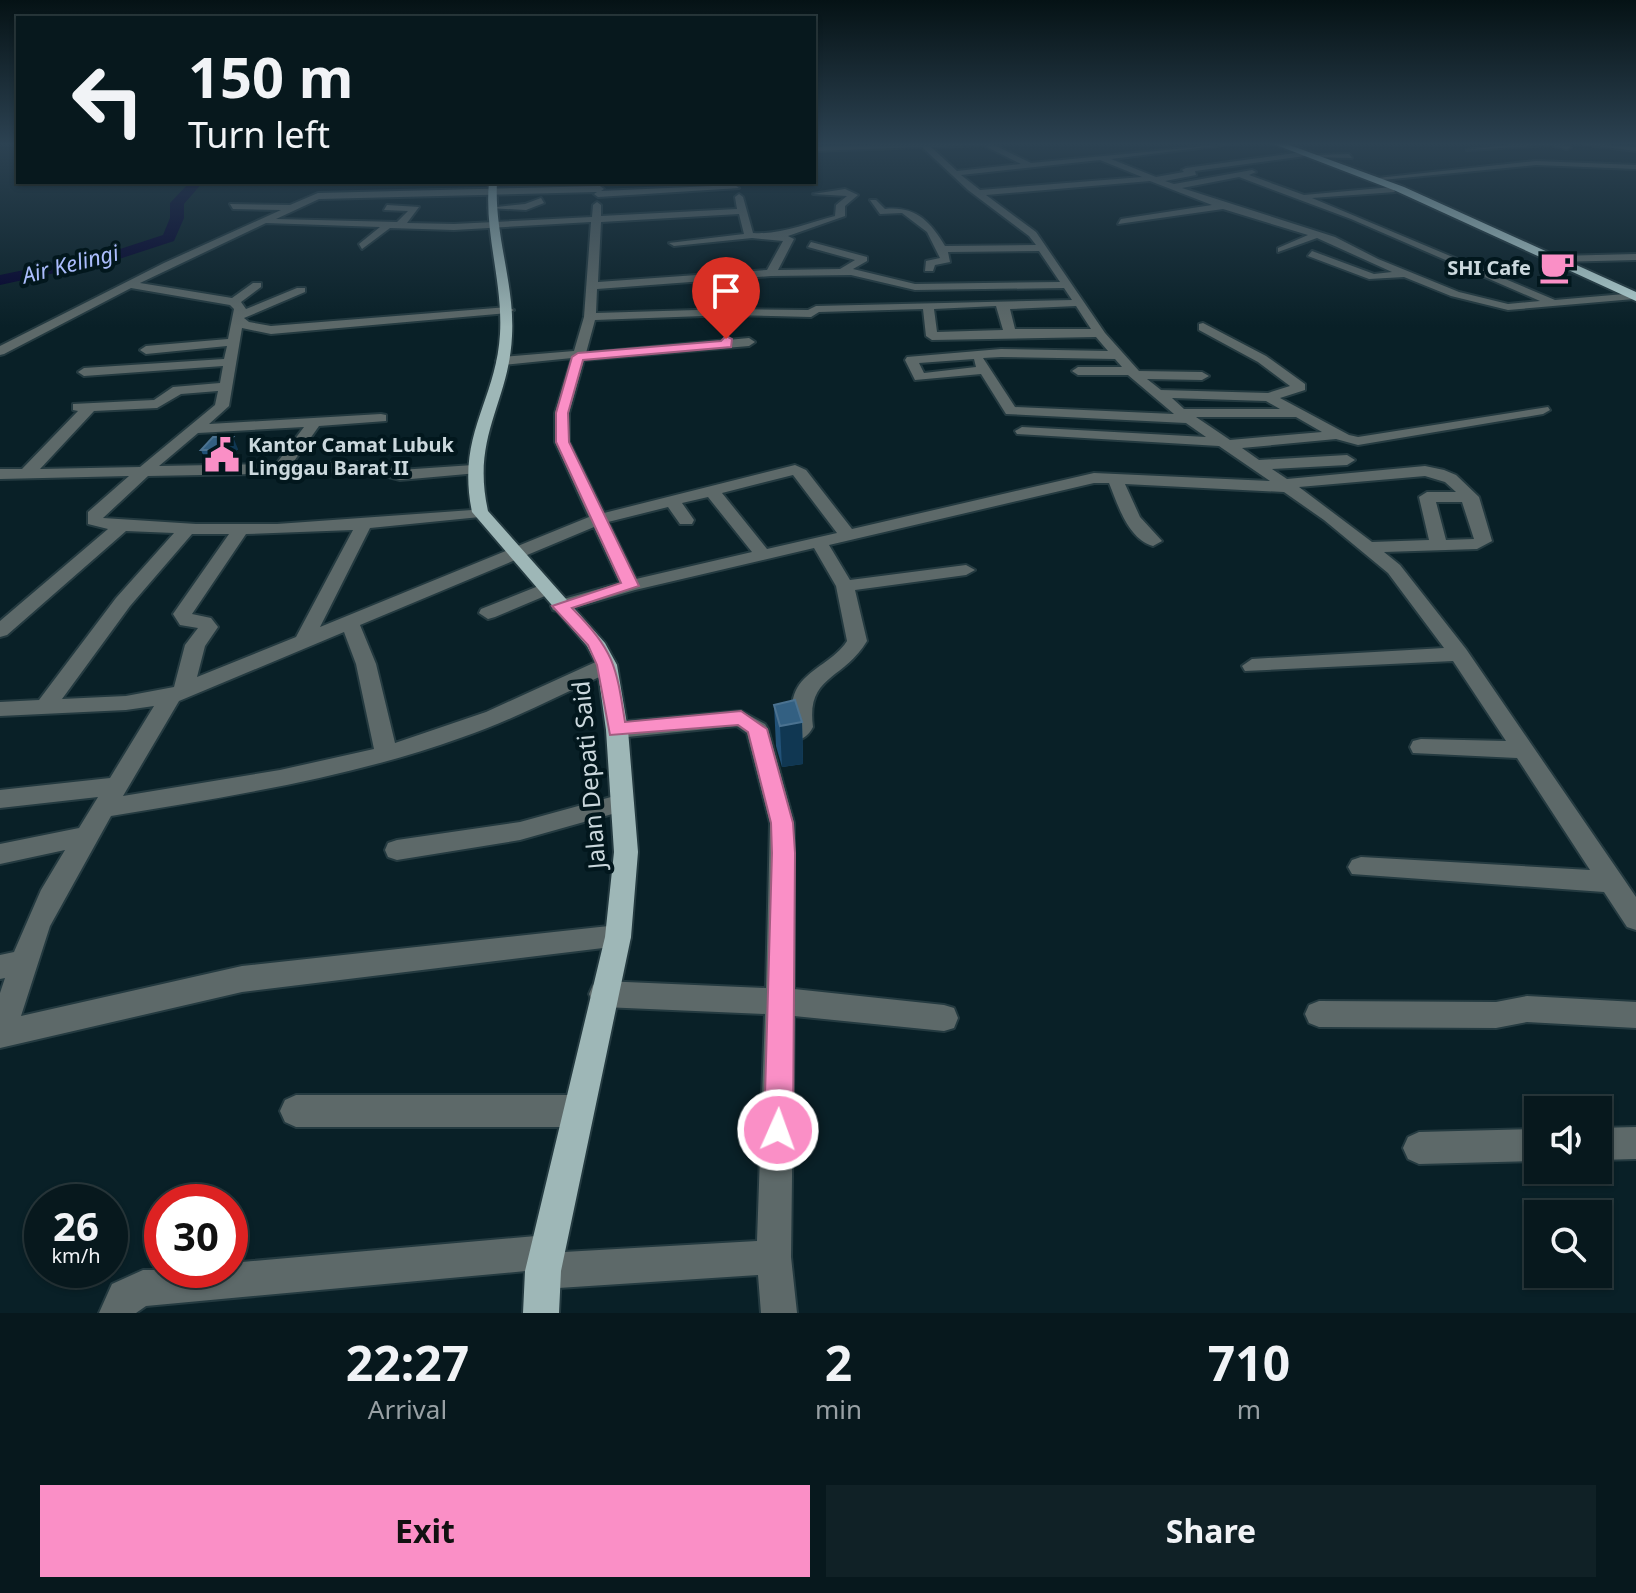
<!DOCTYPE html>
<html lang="en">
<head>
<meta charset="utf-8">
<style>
  :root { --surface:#07181d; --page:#102126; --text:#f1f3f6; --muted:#98a0a4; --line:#28373b; --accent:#fa8fc6 }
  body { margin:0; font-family:"Noto Sans",sans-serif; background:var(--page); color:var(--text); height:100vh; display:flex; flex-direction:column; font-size:30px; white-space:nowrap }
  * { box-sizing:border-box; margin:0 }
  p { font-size:26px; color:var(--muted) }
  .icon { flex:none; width:44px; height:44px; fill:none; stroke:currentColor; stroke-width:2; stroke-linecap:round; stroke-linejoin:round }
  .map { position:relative; height:1313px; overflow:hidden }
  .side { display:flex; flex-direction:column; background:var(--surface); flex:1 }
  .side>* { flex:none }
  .banner { position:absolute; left:16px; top:16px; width:800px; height:168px; border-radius:0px; box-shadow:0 2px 6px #0004,0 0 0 2px var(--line); background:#07181d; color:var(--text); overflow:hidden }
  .fabs { position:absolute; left:1524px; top:1096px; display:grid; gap:16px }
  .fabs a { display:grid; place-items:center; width:88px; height:88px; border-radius:0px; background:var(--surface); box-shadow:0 2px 6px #0004,0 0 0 2px var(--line); font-size:40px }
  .speed { position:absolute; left:24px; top:1184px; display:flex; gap:16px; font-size:40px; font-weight:700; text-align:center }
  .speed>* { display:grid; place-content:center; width:104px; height:104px; border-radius:50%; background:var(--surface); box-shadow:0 2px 6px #0004,0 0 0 2px var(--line); line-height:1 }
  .speed small { font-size:20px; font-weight:400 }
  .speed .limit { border:12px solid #d22; background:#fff; color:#111 }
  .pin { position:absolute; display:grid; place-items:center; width:68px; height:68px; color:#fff; margin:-82px -34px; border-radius:50% 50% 50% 0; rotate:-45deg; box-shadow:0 0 8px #0007 }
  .pin .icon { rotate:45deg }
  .me { position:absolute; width:88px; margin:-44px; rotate:2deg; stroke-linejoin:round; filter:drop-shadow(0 0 6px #0008) }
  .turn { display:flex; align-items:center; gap:28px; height:168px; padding:0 40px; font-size:36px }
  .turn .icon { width:104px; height:104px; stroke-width:2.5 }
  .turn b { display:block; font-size:56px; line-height:68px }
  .eta { display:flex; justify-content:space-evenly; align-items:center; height:136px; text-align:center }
  .eta b { font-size:48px; font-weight:700; line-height:56px }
  .action { display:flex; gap:16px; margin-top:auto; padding:16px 40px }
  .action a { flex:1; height:92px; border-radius:0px; background:var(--accent); color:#111; font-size:32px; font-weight:700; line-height:92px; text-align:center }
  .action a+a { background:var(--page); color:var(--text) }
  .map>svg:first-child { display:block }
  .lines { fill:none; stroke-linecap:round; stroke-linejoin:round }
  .river { fill:#04022e; fill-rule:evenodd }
  .minor-casing { stroke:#243a40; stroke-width:4 }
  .major-casing { stroke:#243a40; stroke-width:4 }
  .highway-casing { stroke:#243a40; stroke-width:4 }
  .minor { fill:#5d6969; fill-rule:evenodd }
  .major { fill:#9eb7b7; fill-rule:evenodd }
  .highway { fill:#b8d6d6; fill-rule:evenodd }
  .wall { fill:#215177 }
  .shaded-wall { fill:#103752 }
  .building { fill:#336082; stroke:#4b7290; stroke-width:2 }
  .route { fill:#fa8fc6; stroke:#a25d81; stroke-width:2 }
  .labels { text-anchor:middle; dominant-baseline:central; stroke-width:8; stroke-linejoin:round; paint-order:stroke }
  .far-poi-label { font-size:20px; font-weight:bold; fill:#cbd8dd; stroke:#02171d; text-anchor:end }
  .far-water-label { font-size:22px; font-style:italic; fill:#abbdfd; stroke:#02171d }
  .street-label { font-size:24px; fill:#cbd8dd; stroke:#02171d }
</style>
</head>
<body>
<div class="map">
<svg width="1636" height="1313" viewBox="0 0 1636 1313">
  <rect width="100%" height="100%" fill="#092027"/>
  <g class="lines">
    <!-- river -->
    <path class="river" d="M190 182H203L184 204V218L174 241 119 259 0 285V275L111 252 163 235 170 218V203Z"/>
    <!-- minor casing -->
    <g class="minor-casing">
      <path id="minor" d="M917 143H990L1031 163 1239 143 1111 159 1156 177 1184 172 1182 170 1186 168 1302 152 1305 156 1195 171 1196 175 1165 181 1174 184 1252 170 1256 172 1249 175 1304 195 1392 187 1395 192 1312 198 1555 300 1636 293 1634 299 1508 310 1451 296 1404 277 1369 279 1308 256 1312 251 1374 274 1392 272 1317 238 1278 252V248L1308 235 1223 209 1118 224 1121 219 1212 205 1150 181 986 195 1036 232 1105 333 1139 371 1202 372 1209 376 1202 380 1147 379 1161 390 1268 393 1290 386 1258 362 1199 330V324L1203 323 1266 356 1305 384V390L1280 398 1349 435 1358 437 1548 407 1550 410 1543 414 1358 445 1336 439 1242 448 1259 460 1347 455 1355 460 1347 465 1272 469 1287 479 1425 466 1444 470 1456 475 1479 497 1492 541 1477 549 1384 552 1400 565 1466 649 1621 875 1636 897V930L1627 927 1604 892 1352 874 1348 867 1352 860 1361 857 1590 870 1517 758 1413 753 1410 747 1413 741 1421 739 1506 741 1453 661 1245 671 1242 666 1252 659 1444 648 1388 573 1324 520 1284 492 1125 484 1140 517 1162 541 1153 546C1128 539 1118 505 1109 483H1094L829 545 850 580 966 565 975 570 966 575 855 590 867 641C843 681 806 675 813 727 807 738 800 742 788 738L785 733C794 718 788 701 799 685 812 667 835 660 847 641L836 586 814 548 635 590 560 612 553 610 551 606 553 602 620 583 594 527 360 625 376 664 395 743 486 712 600 660H614L617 665 614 670C564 693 515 719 463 737 350 778 230 796 111 816L50 926 21 1016 242 966 618 925 628 929 631 937 628 945 242 992 0 1048V993L5 978 0 979V955L14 952 41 890 65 850 0 864V844L79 828 98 797 0 808V790L110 778 154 706 126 710 0 716V702L39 700 116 598 174 533 126 531 7 635 0 637V621L108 529 88 524V512L129 476 0 479V469H22L78 411 73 410V404L154 400 173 387 220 383 223 366 84 376 78 372 84 368 224 359 227 346 146 354 140 350 146 346 228 339 234 309 230 305 131 288 4 354 0 355V346L164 263 281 210 233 209 230 204 290 205 318 193 600 186 604 189 601 191 735 185 739 188 598 197 594 194 597 192 319 199 276 219 397 222 408 211 384 210 387 205 419 207 407 223 454 224 592 217 593 205 597 202 601 205V216L737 209 735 197 739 194 743 197 753 233C781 235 807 223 835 216L836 205 847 196 813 194 845 189 858 195 845 206V216L788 236 794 239 778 270 840 269 855 260 808 247 811 242 867 257V261L853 269 915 284 1060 282 1039 251 948 252 950 262 935 265 933 271H925L926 261 940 258 927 232 902 213 880 214 870 200H876L885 209C915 206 930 221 945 246L1036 245 1029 236 968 190 922 147 814 151V147ZM983 145 1021 164 957 171 931 147ZM1100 160 1142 177 980 190 961 175ZM1239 177 1351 219 1540 301 1508 304 1459 292 1378 259 1335 237 1182 188ZM739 214 744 234 669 243 674 246 752 238 783 241 767 270 598 282 601 222ZM591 222 584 317 574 351 502 357 496 361 502 365 572 358 555 413V442L589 517 320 627 370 528 480 517 486 515V509L277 524H196L103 518 148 476 370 472 400 480 478 473 481 470 473 465 400 470 371 462 292 464 319 426 386 421V415L381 414 209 424 229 406 242 328 271 334 508 313 514 310 508 307 271 326 249 322 244 318 305 292V288H297L246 309 241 302 261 287V283H253L232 298 140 283 266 223 380 227 359 244 362 249 390 228 454 230ZM851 275 915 290 1064 288 1072 300 816 306 808 310 730 309 596 313 597 289 771 276ZM996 306 1003 330 937 332 934 309ZM1076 306 1091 329H1015L1010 309ZM923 309 926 336 932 340 1096 337 1108 351 1001 349 907 357 905 360 915 380 981 374 1006 414 1186 423 1206 437 1022 427 1015 431 1017 434 1219 446 1270 481 1094 473 852 529 806 470 795 465 604 513 569 442V413L584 360 749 346 755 342 749 338 586 353 595 320 730 315 811 317 819 312ZM1001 357 1115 359 1122 367H1078L1072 371 1078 375H1128L1174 414 1015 407 983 358ZM974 359 976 367 924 373 919 363ZM218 391 215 405 140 467 40 469 94 411 157 408 181 394ZM1172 398 1266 401 1280 409H1184ZM1196 417H1296L1322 432 1230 440ZM304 427 276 464 159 466 198 433ZM793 475 837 533 767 549 722 493ZM1425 476 1445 482 1456 492H1427L1419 497 1429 540 1372 542 1299 487ZM708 497 752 552 636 579 608 522 668 507 680 524H692L694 520 682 503ZM1436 502H1462L1474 539 1446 540ZM353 530 296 637 197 677 205 646 218 627 211 618 192 614 246 534ZM192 534H229L173 614 180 625 198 628 185 645 174 687 126 696 62 699 130 606ZM344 632 356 664 374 749 280 770 123 796 179 701Z
        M1522 143H1560L1571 147 1567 149 1549 145 1467 150Z
        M1585 143 1636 147V151L1589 145Z
        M1349 154 1352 158 1310 157 1314 155Z
        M1536 161 1636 165V169L1536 165 1372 181 1368 179Z
        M541 198 544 203 526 210 488 208 525 204Z
        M1636 254V260L1557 262 1552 259 1557 256Z
        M546 583 552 585 555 589 552 593 495 617 488 619 479 613 481 609Z
        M741 711 765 724 768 729 794 823V989L944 1005 954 1008 958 1018 954 1028 944 1031 794 1016 791 1257 797 1313H761L758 1275 543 1289 531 1283 526 1271 146 1306 136 1313H99L112 1284 143 1270H230V1263L547 1235 559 1240 564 1252 757 1241 765 1014 603 1007 593 1003 589 994 593 985 603 981 766 988 770 823 747 733 737 726 617 738 609 735 606 730 609 725 617 722Z
        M622 794 630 797 634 803 630 809 520 840 397 860 388 857 385 850 388 843 397 840 520 822Z
        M1527 996 1636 1002V1028L1527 1022 1496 1028 1319 1027 1309 1023 1305 1014 1309 1005 1319 1001 1496 1002Z
        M296 1095H577L588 1100 593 1111 588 1122 577 1127H296L285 1122 280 1111 285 1100Z
        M1636 1127V1159L1598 1160V1128Z
        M1538 1129V1161L1419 1164 1408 1159 1403 1148 1408 1137 1419 1132Z"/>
    </g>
    <!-- major casing -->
    <g class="major-casing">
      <path id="major" d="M489 182H497C494 235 515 284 512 336 509 403 471 436 488 511L605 643 617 665 628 730 638 852 631 937 561 1271 559 1313H523L525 1271 605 937 614 852 606 730 597 665 587 646 472 512C456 434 496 402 500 334 503 282 484 234 489 182Z"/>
    </g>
    <!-- highway casing -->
    <g class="highway-casing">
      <path id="highway" d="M1271 143H1284L1404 187 1636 292V301L1396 191Z"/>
    </g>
    <!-- minor -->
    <use href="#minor" class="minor"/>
    <!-- major -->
    <use href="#major" class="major"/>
    <!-- highway -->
    <use href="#highway" class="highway"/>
  </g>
  <!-- wall -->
  <path class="wall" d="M238 449 227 462H206L201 450Z
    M774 705 802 722 803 764 782 767 776 746Z"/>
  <!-- shaded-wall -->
  <path class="shaded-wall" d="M233 437 238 449 227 462 221 450Z
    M802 722 803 764 782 767 780 726Z"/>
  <!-- building -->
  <path class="building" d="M213 437H233L221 450H201Z
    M795 700 802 722 780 726 774 705Z"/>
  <!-- sky -->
  <linearGradient id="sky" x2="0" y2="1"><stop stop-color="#051215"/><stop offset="0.44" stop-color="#2c4252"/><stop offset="1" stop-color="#2c4252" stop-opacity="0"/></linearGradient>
  <rect width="1636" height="327" fill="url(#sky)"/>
  <!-- route -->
  <path class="route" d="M726 336 732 339 731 347 583 360 568 413 569 442 639 586 572 608C614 651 616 664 625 722L741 711 767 729 793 823 795 853 793 1130 789 1140 778 1144 768 1140 764 1130 772 853 771 823 748 732 738 725 610 735 597 665 588 645 552 606 621 583 556 442V413L572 357 578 353 721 341Z"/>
  <!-- icons -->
  <defs>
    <g id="cafe-bare" transform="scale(2.76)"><path d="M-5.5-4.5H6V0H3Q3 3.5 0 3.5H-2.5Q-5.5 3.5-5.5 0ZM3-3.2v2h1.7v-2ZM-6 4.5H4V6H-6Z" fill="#fa8fc6" stroke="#02171d" stroke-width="2.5" paint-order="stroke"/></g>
    <g id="civic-bare" transform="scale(2.76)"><path d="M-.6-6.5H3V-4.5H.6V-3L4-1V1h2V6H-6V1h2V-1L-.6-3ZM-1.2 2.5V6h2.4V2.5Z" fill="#fa8fc6" stroke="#02171d" stroke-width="2.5" paint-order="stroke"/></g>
  </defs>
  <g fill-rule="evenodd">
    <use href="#cafe-bare" x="1557" y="267"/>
    <use href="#civic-bare" x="222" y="455"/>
  </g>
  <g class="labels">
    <!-- far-poi labels -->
    <g class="far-poi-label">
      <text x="1531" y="267">SHI Cafe</text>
      <text x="248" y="444" text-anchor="start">Kantor Camat Lubuk<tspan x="248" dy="23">Linggau Barat II</tspan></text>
    </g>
    <!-- far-water labels -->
    <g class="far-water-label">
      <text transform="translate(70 263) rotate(-14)">Air Kelingi</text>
    </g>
    <!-- street labels -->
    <g class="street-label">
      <text transform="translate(588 775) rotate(-95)">Jalan Depati Said</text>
    </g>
  </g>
</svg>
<div class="fabs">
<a><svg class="icon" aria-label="sound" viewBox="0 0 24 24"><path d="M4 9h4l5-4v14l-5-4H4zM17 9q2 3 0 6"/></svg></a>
<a><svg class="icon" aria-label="search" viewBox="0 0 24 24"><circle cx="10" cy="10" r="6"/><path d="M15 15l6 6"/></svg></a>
</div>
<div class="speed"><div>26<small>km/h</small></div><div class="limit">30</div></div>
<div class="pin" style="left:726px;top:339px;background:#d93025"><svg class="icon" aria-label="arrive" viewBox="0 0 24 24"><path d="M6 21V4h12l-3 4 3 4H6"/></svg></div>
<svg class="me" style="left:778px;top:1130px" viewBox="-20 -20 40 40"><circle r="17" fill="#fa8fc6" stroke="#fff" stroke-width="3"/><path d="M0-11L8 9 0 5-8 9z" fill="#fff"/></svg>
<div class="banner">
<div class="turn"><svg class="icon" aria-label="left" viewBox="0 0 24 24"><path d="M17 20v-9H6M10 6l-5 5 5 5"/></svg><div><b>150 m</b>Turn left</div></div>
</div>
</div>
<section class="side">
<div class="eta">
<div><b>22:27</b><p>Arrival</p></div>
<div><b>2</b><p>min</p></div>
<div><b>710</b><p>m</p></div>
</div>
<div class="action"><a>Exit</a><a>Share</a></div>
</section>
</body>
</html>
